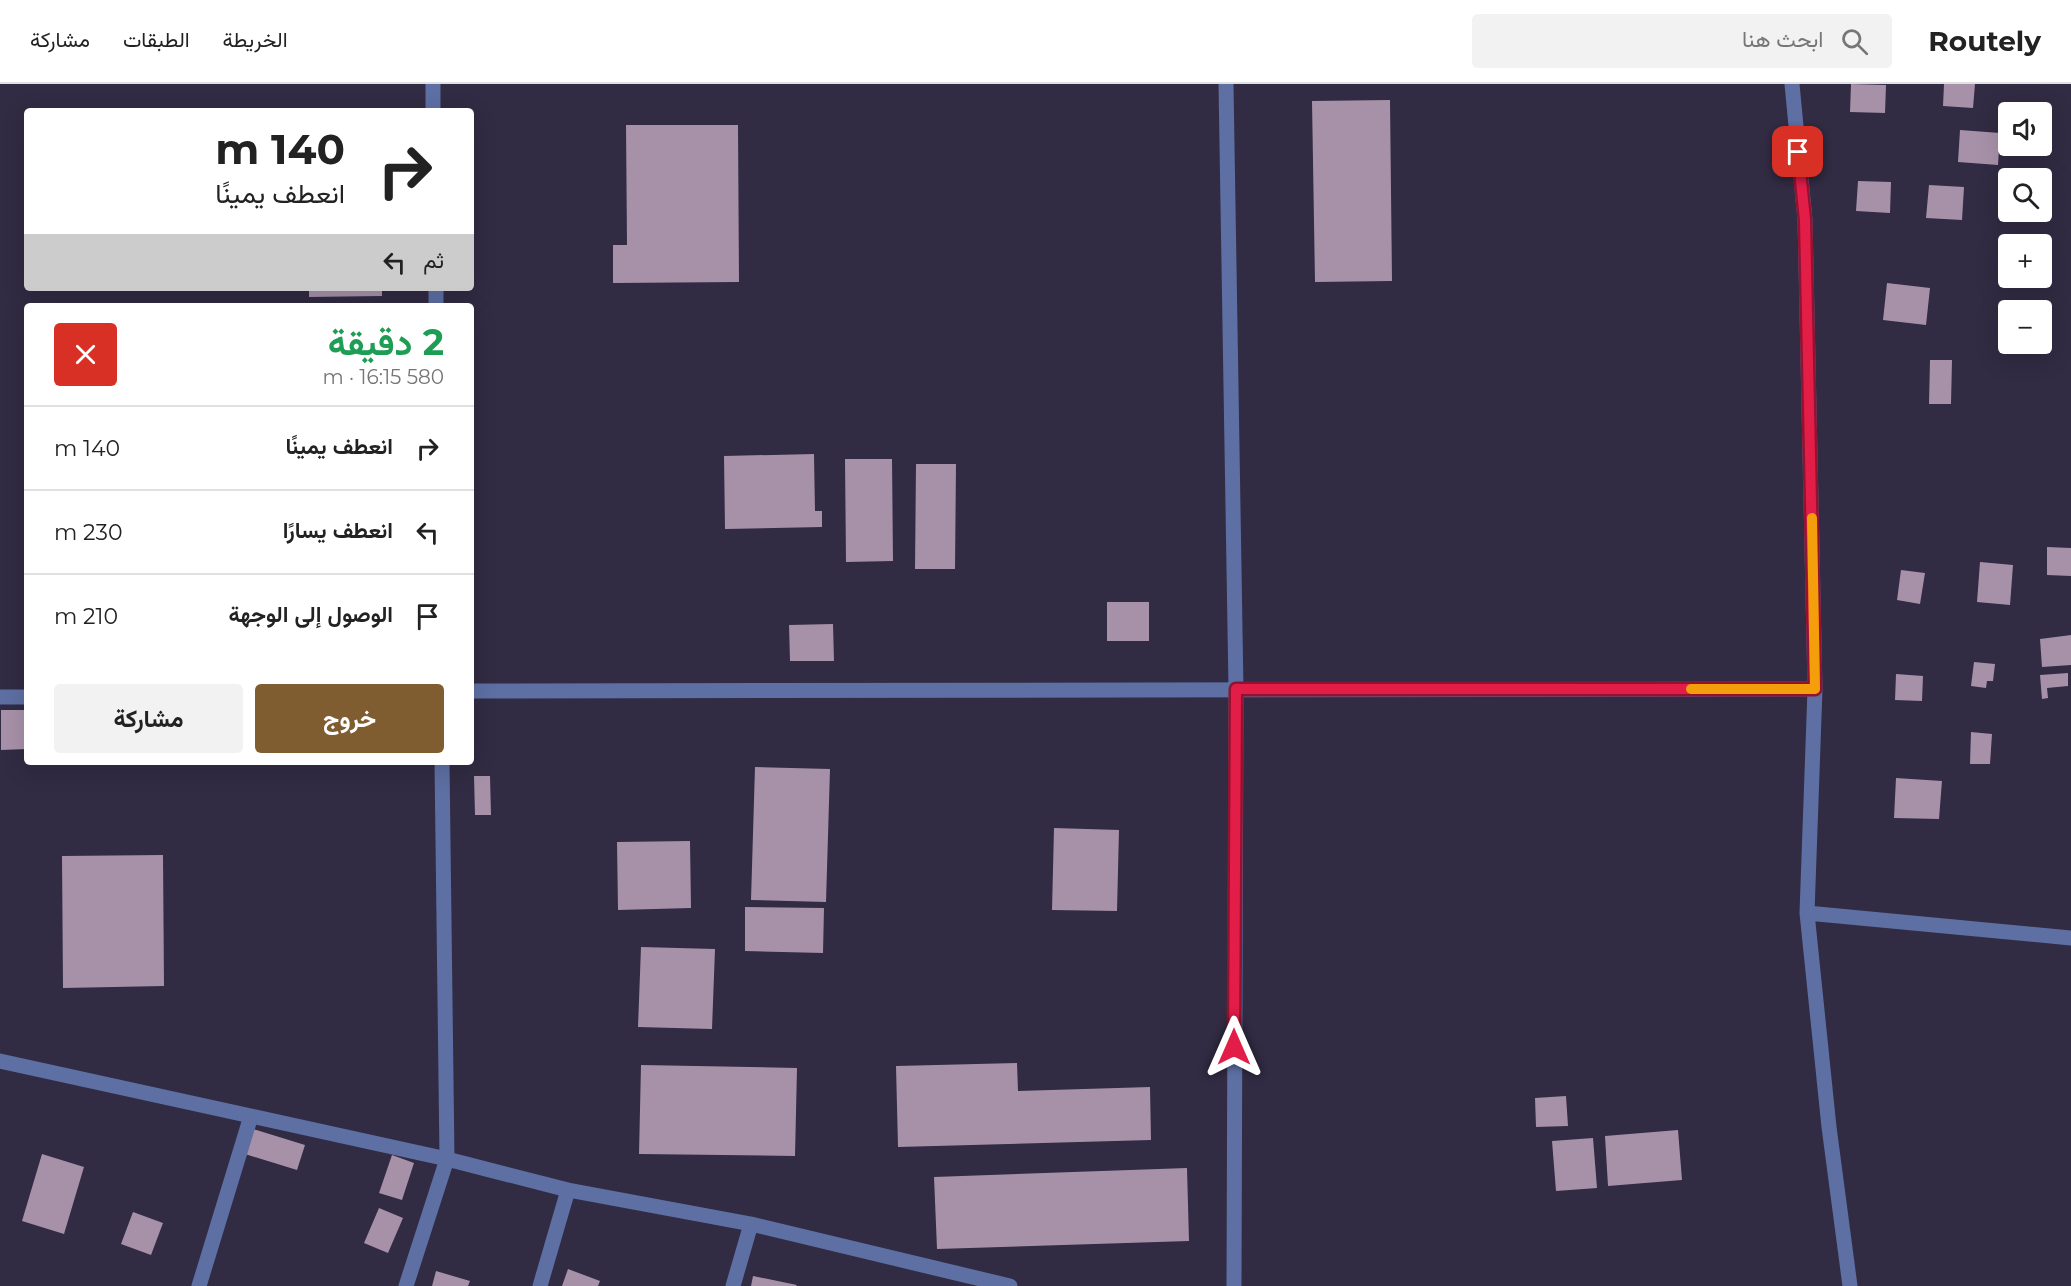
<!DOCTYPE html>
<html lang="ar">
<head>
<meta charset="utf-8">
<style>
  :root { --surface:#fff; --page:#f2f2f2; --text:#222; --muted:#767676; --line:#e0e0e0; --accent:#7f5d30 }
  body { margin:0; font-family:Montserrat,Vazirmatn,sans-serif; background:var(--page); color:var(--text); direction:rtl; height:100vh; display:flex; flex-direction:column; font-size:22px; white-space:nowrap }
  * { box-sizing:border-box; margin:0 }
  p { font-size:20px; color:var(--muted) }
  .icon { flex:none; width:33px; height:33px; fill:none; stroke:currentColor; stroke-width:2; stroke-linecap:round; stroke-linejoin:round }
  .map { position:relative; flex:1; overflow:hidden; direction:ltr }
  .drawer { position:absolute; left:24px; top:219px; width:450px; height:462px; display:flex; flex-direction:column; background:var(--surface); border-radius:6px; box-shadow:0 6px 24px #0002; direction:rtl }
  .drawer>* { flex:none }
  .guide { position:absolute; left:24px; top:24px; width:450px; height:183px; border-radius:6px; box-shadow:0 6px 24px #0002; direction:rtl; background:#fff; color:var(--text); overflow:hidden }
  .fabs { position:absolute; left:1998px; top:18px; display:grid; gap:12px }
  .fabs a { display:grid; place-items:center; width:54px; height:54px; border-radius:6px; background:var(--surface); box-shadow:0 6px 24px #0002; font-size:30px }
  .pin { position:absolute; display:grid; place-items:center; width:51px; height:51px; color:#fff; margin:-26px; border-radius:12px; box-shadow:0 3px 9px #0006 }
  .me { position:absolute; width:66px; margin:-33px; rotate:0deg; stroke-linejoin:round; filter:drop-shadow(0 0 4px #0008) }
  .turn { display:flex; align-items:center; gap:21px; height:126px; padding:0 30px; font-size:27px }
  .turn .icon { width:78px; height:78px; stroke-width:2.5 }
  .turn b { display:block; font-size:42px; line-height:51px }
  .then { display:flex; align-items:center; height:57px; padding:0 30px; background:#0003; gap:12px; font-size:22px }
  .round { display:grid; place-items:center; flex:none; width:63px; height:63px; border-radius:6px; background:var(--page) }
  .summary { display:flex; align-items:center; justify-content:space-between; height:102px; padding:0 30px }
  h1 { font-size:36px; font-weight:700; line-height:45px; color:#1e9e55 }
  .primary-button { display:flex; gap:12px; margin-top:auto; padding:12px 30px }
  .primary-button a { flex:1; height:69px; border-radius:6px; background:var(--accent); color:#fff; font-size:24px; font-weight:700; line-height:69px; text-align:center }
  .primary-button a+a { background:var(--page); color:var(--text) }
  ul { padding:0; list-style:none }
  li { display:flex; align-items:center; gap:18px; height:84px; padding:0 30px; border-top:2px solid var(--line) }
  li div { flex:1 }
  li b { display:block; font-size:22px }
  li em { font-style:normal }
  header { display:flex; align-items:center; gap:36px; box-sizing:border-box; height:84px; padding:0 30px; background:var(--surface); border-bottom:2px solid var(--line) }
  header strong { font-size:28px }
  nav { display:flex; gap:33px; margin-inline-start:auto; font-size:21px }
  .search { width:420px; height:54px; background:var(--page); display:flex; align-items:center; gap:15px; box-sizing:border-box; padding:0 21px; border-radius:6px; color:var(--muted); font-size:22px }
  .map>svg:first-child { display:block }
  .building { fill:#a791a9 }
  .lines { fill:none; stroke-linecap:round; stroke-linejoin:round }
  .street { stroke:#5d6fa3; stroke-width:15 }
  .route-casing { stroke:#92132f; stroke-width:15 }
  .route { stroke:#e11d48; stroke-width:10 }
  .slow { stroke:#f59e0b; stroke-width:10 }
</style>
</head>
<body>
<header>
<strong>Routely</strong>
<div class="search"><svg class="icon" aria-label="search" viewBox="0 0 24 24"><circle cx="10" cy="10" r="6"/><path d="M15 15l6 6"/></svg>ابحث هنا</div>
<nav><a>الخريطة</a><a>الطبقات</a><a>مشاركة</a></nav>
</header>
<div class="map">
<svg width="2071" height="1202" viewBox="0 0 2071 1202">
  <rect width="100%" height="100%" fill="#312b43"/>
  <!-- building -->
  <path class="building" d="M1851 0 1886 1 1885 29 1850 28Z
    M1944 0H1975L1973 24 1943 22Z
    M1390 16 1392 197 1315 198 1312 17Z
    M626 41H738L739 198 613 199V161H627Z
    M1960 46 2000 49 1998 81 1958 78Z
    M1858 97 1891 98 1890 129 1856 127Z
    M1929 101 1964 103 1962 136 1926 134Z
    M1887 199 1930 204 1926 241 1883 236Z
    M309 204H382V212L309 213Z
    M1930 276H1952L1951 320H1929Z
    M814 370 815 427H822V443L725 445 724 372Z
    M845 375H892L893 477 846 478Z
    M916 380H956L955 485H915Z
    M2047 463 2071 464V492L2047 491Z
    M1980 478 2013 481 2010 521 1977 518Z
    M1901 486 1925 489 1920 520 1897 516Z
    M1107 518H1149V557H1107Z
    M833 540 834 577H790L789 541Z
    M2071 551V581L2042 583 2040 555Z
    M1974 578 1995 580 1993 597H1987L1986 604 1971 602Z
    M2068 589V602L2047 604 2048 614 2042 615 2040 591Z
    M1896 590 1923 592 1922 617 1895 616Z
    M1 626H27V665L1 666Z
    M1971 648 1992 650 1990 680H1970Z
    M755 683 830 685 826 818 751 816Z
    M474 692H490L491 731H475Z
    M1896 694 1942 697 1939 735 1894 734Z
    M1054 744 1119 746 1117 827 1052 826Z
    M690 757 691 824 618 826 617 758Z
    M163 771 164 902 63 904 62 772Z
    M745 823 824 824 823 869 745 867Z
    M641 863 715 865 712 945 638 943Z
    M1017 979 1018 1007 1150 1003 1151 1056 898 1063 896 982Z
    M641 981 797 984 795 1072 639 1070Z
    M1566 1012 1568 1042 1536 1043 1535 1014Z
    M253 1045 305 1061 297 1086 245 1070Z
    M1678 1046 1682 1096 1608 1102 1605 1052Z
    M1593 1054 1597 1104 1556 1107 1552 1057Z
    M42 1070 84 1083 64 1150 22 1137Z
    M392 1071 414 1079 402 1116 379 1109Z
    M1187 1084 1189 1157 937 1165 934 1093Z
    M379 1124 403 1134 388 1169 364 1159Z
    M133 1128 163 1139 151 1171 121 1160Z
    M568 1185 600 1197 598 1202H562Z
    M436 1187 470 1197 468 1202H432Z
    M753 1192 797 1201 796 1202H751Z"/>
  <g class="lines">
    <!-- street -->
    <path class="street" d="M433 0V27
      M1226 0 1236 605 1234 1202
      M1792 0 1805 136 1815 605 1807 829 1829 1043 1850 1202
      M436 204V222
      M471 607 1815 605
      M0 613H27
      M1807 829 2071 854
      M0 977 447 1075 568 1106 751 1140 1010 1202
      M199 1202 251 1032
      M406 1202 447 1075 442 678
      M540 1202 568 1106
      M733 1202 751 1140"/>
  </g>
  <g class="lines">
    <!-- route casing -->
    <g class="route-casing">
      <path id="route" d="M1234 963 1236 605H1815L1805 136 1798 68"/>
    </g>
    <!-- route -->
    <use href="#route" class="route"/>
    <!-- slow -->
    <path class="slow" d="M1691 605H1815L1812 434"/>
  </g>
</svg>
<div class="fabs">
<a><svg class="icon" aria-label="sound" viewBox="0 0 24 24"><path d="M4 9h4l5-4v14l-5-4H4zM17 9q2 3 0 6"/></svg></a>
<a><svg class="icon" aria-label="search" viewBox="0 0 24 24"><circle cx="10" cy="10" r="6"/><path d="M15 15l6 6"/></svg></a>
<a>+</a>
<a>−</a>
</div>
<div class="pin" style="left:1798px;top:68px;background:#d93025"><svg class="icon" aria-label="arrive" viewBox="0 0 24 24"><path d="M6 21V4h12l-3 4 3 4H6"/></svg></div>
<svg class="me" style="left:1234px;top:963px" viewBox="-20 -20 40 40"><path d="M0-17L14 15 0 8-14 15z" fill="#e11d48" stroke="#fff" stroke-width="4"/></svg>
<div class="guide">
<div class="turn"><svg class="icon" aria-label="right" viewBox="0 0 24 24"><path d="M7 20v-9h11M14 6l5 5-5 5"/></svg><div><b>140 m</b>انعطف يمينًا</div></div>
<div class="then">ثم<svg class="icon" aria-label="left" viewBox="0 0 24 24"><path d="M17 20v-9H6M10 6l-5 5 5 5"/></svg></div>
</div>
<section class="drawer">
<div class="summary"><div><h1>2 دقيقة</h1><p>580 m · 16:15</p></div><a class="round" style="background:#d93025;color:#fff"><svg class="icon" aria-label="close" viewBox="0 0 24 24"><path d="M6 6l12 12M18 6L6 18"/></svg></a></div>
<ul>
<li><svg class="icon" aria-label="right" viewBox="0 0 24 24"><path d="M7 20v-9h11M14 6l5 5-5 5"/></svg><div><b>انعطف يمينًا</b></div><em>140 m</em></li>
<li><svg class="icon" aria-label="left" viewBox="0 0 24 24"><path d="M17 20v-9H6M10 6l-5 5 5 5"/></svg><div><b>انعطف يسارًا</b></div><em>230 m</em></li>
<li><svg class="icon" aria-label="arrive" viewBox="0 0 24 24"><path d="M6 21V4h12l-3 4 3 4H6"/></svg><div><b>الوصول إلى الوجهة</b></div><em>210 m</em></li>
</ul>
<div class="primary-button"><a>خروج</a><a>مشاركة</a></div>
</section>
</div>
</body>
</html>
